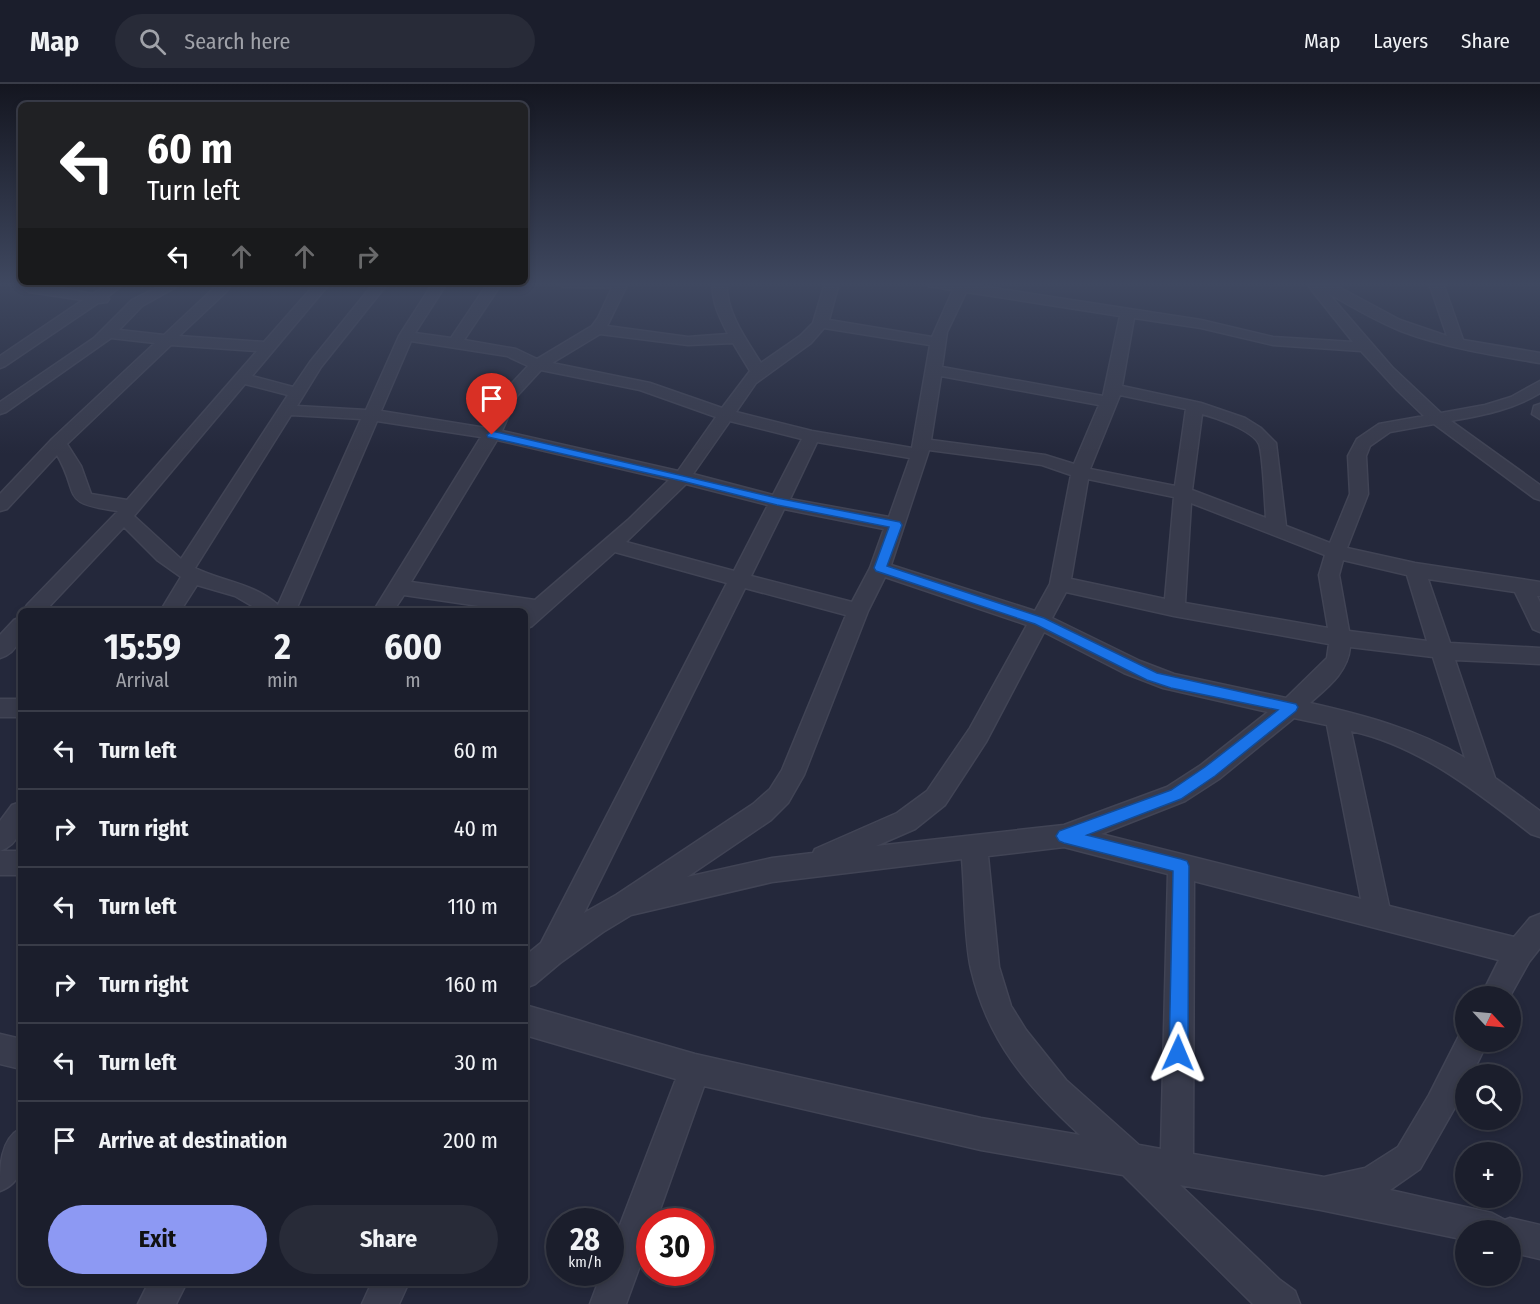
<!DOCTYPE html>
<html lang="en">
<head>
<meta charset="utf-8">
<style>
  :root { --surface:#1b1e2c; --page:#282b38; --text:#f1f3f6; --muted:#a0a2a9; --line:#393c48; --accent:#8d99f3 }
  body { margin:0; font-family:"Fira Sans Condensed",sans-serif; background:var(--page); color:var(--text); height:100vh; display:flex; flex-direction:column; font-size:22px; white-space:nowrap }
  * { box-sizing:border-box; margin:0 }
  p { font-size:20px; color:var(--muted) }
  .icon { flex:none; width:33px; height:33px; fill:none; stroke:currentColor; stroke-width:2; stroke-linecap:round; stroke-linejoin:round }
  .map { position:relative; flex:1; overflow:hidden }
  .sheet { position:absolute; left:18px; top:524px; width:510px; height:678px; display:flex; flex-direction:column; background:var(--surface); border-radius:9px; box-shadow:0 3px 9px #0003,0 0 0 2px var(--line) }
  .sheet>* { flex:none }
  .guide { position:absolute; left:18px; top:18px; width:510px; height:183px; border-radius:9px; box-shadow:0 3px 9px #0003,0 0 0 2px var(--line); background:#202124; color:#fff; overflow:hidden }
  .needle { width:39px; rotate:116deg }
  .buttons { position:absolute; left:1455px; top:902px; display:grid; gap:12px }
  .buttons a { display:grid; place-items:center; width:66px; height:66px; border-radius:50%; background:var(--surface); box-shadow:0 3px 9px #0003,0 0 0 2px var(--line); font-size:30px }
  .speed { position:absolute; left:546px; top:1124px; display:flex; gap:12px; font-size:30px; font-weight:700; text-align:center }
  .speed>* { display:grid; place-content:center; width:78px; height:78px; border-radius:50%; background:var(--surface); box-shadow:0 3px 9px #0003,0 0 0 2px var(--line); line-height:1 }
  .speed small { font-size:15px; font-weight:400 }
  .speed .limit { border:9px solid #d22; background:#fff; color:#111 }
  .pin { position:absolute; display:grid; place-items:center; width:51px; height:51px; color:#fff; margin:-62px -26px; border-radius:50% 50% 50% 0; rotate:-45deg; box-shadow:0 0 6px #0007 }
  .pin .icon { rotate:45deg }
  .me { position:absolute; width:66px; margin:-33px; rotate:1deg; stroke-linejoin:round; filter:drop-shadow(0 0 4px #0008) }
  .turn { display:flex; align-items:center; gap:21px; height:126px; padding:0 30px; font-size:27px }
  .turn .icon { width:78px; height:78px; stroke-width:2.5 }
  .turn b { display:block; font-size:42px; line-height:51px }
  .lanes { display:flex; align-items:center; height:57px; padding:0 30px; background:#0003; justify-content:center; gap:30px; direction:ltr }
  .lanes .off { opacity:.35 }
  .eta { display:flex; justify-content:space-evenly; align-items:center; height:102px; text-align:center }
  .eta b { font-size:36px; font-weight:700; line-height:42px }
  .primary-button { display:flex; gap:12px; margin-top:auto; padding:12px 30px }
  .primary-button a { flex:1; height:69px; border-radius:36px; background:var(--accent); color:#111; font-size:24px; font-weight:700; line-height:69px; text-align:center }
  .primary-button a+a { background:var(--page); color:var(--text) }
  ul { padding:0; list-style:none }
  li { display:flex; align-items:center; gap:18px; height:78px; padding:0 30px; border-top:2px solid var(--line) }
  li div { flex:1 }
  li b { display:block; font-size:22px }
  li em { font-style:normal }
  header { display:flex; align-items:center; gap:36px; box-sizing:border-box; height:84px; padding:0 30px; background:var(--surface); border-bottom:2px solid var(--line) }
  header strong { font-size:28px }
  nav { display:flex; gap:33px; margin-inline-start:auto; font-size:21px }
  .search { width:420px; height:54px; background:var(--page); display:flex; align-items:center; gap:15px; box-sizing:border-box; padding:0 21px; border-radius:33px; color:var(--muted); font-size:22px }
  .map>svg:first-child { display:block }
  .lines { fill:none; stroke-linecap:round; stroke-linejoin:round }
  .minor-casing { stroke:#414455; stroke-width:3 }
  .minor { fill:#383b4c; fill-rule:evenodd }
  .route { fill:#1a73e8; stroke:#114b97; stroke-width:1.5 }
</style>
</head>
<body>
<header>
<strong>Map</strong>
<div class="search"><svg class="icon" aria-label="search" viewBox="0 0 24 24"><circle cx="10" cy="10" r="6"/><path d="M15 15l6 6"/></svg>Search here</div>
<nav><a>Map</a><a>Layers</a><a>Share</a></nav>
</header>
<div class="map">
<svg width="1540" height="1220" viewBox="0 0 1540 1220">
  <rect width="100%" height="100%" fill="#24283b"/>
  <g class="lines">
    <!-- minor casing -->
    <g class="minor-casing">
      <path id="minor" d="M16 199H33L93 210 109 199H125L107 213 109 215 107 218 98 219 5 282 0 284V272L83 216 29 208Z
        M166 199H183L142 222 119 246 164 251 214 204 210 199H225L229 204 227 207 179 252 264 258 316 199H330L252 292 293 303 310 278 374 199H388L321 283 297 322 366 326 399 252 433 199H447L415 249 451 254 488 199H502L464 256 516 265 537 275 592 242 598 234 612 204 563 203 556 199H628L607 242 688 253 728 250C720 234 711 217 713 199H727C725 227 747 257 761 279L800 252 813 239 825 199H839L829 236 932 253 953 206 928 202 926 199H961L1201 236 1273 253 1353 258 1306 199H1331L1400 236 1447 252 1429 199H1443L1463 256 1540 269V279C1493 271 1446 264 1401 247 1376 237 1352 223 1328 209L1392 283 1441 329 1485 321 1511 313 1540 297V309C1512 326 1483 331 1451 337L1540 401V416L1534 414 1434 340 1390 348 1370 362 1366 372 1368 410 1347 464 1415 479 1540 498V512H1537L1540 518V548L1533 545 1515 508 1428 495 1450 559 1540 564V580L1455 576 1495 694 1540 727V753L1531 750C1477 708 1420 662 1351 647L1389 822 1514 853 1530 834 1540 830V864L1529 878 1510 912H1481L1499 876 1194 797 1193 1070 1324 1093 1365 1084 1398 1063 1429 1011 1462 946 1466 945V957H1488L1472 990H1466V1004L1420 1085 1390 1106 1492 1129 1505 1136 1510 1134 1540 1141V1175L1510 1168V1146H1466V1156L1321 1126 1180 1101 1280 1196 1295 1207 1300 1220H1253L1123 1091 981 1066 704 1002 656 1137H650V1154L626 1220H590L602 1188H610V1167L676 995 525 951V921L695 970 981 1034 1080 1051C1027 1002 988 958 971 885 964 854 965 808 962 775L772 798 631 831 603 848 560 879 535 900 525 904V872L541 859 727 499 615 468 532 542 525 545V526H506L404 511 394 526H374L481 353 377 337 296 526H259L235 512 197 501 181 526H161L181 493 157 476 124 443 46 526H24L27 521 118 427C58 419 81 412 57 371L7 425 0 427V410L52 355 155 259 111 254 6 328 0 330V318L94 254 132 216ZM966 208 1120 232 1103 312 942 283 947 248ZM1134 234 1201 244 1273 261 1361 267 1397 306 1424 332 1379 340 1357 355 1348 372 1350 410 1330 459 1286 442 1276 359 1261 344 1245 334 1201 319 1122 302ZM824 244 930 261 912 364 812 347 736 328 756 299 811 259ZM600 250 688 261 733 259 750 287 722 324 650 299 552 279ZM411 257 507 272 528 282 502 310 486 344 381 327ZM171 261 257 267 127 416 91 410 81 382 67 360ZM541 286 640 306 716 333 678 387 502 347 517 312ZM941 292 1099 321 1074 380 1045 371 931 356ZM245 300 288 311 181 475 134 432ZM1120 311 1186 325 1175 402 1090 385ZM1202 330C1217 334 1252 346 1259 360 1263 370 1265 421 1266 434L1192 406ZM291 331 361 335 278 521C253 499 224 498 195 484ZM730 337 802 355 773 411 693 390ZM497 356 669 396 628 436 535 516 411 498ZM817 358 910 374 889 433 790 415ZM929 366 1042 381 1071 391 1050 500 1035 527 891 481ZM1088 395 1174 413 1165 515 1071 495ZM686 400 768 421 734 487 626 458ZM1191 419 1325 471 1319 491 1328 544 1185 519ZM784 425 884 445 870 484 852 518 751 492ZM1343 476 1407 491 1427 557 1349 547 1339 491ZM885 493 1027 541 970 644 927 707 897 729 815 765 813 769 772 774 687 793 771 736 788 719 804 691 868 527ZM745 504 846 531 782 686 770 705 753 720 616 811 584 829ZM1066 508 1174 532 1329 560 1327 574 1286 614 1174 590 1140 577 1052 534ZM1044 548 1124 589 1163 604 1268 628 1201 681 1167 703 1064 741 876 762 915 745 945 721 986 658ZM1350 563 1433 573 1465 674C1417 645 1363 631 1310 619 1328 603 1348 588 1350 563ZM1294 634 1327 641 1361 815 1101 750 1185 717 1219 695ZM1064 763 1168 790 1161 1065 1139 1061 1066 996 1026 946 1011 922 999 883 988 772Z
        M1540 320V335L1532 330 1534 322Z
        M21 533C21 551 20 568 0 574V551L14 536Z
        M0 615H21V633H0Z
        M21 718C21 739 24 758 0 767H21V791H0V737L12 721Z
        M0 950 21 955V985L0 980Z
        M21 1044C21 1070 29 1096 0 1107 0 1081 0 1056 21 1044Z
        M149 1198H187L176 1220H138Z
        M372 1198H409L399 1220H362Z"/>
    </g>
    <!-- minor -->
    <use href="#minor" class="minor"/>
  </g>
  <!-- sky -->
  <linearGradient id="sky" x2="0" y2="1"><stop stop-color="#141620"/><stop offset="0.54" stop-color="#3f4860"/><stop offset="1" stop-color="#3f4860" stop-opacity="0"/></linearGradient>
  <rect width="1540" height="370" fill="url(#sky)"/>
  <!-- route -->
  <path class="route" d="M492 347 777 414 900 438 902 441 887 482 1044 534 1157 589 1296 620 1298 623 1296 627 1215 692 1181 715 1087 751 1181 775 1187 777 1189 782 1188 969 1185 975 1178 978 1172 975 1169 969 1173 787 1064 759 1059 757 1056 752 1059 747 1171 706 1205 683 1278 626 1171 604 1147 596 1035 540 876 487 874 484 889 443 777 421 682 397 488 353 487 351Z"/>
</svg>
<div class="buttons">
<a><svg class="needle" viewBox="-14 -14 28 28"><path d="M0-13l5 13h-10z" fill="#e53935"/><path d="M0 13l5-13h-10z" fill="#a0a2a9"/></svg></a>
<a><svg class="icon" aria-label="search" viewBox="0 0 24 24"><circle cx="10" cy="10" r="6"/><path d="M15 15l6 6"/></svg></a>
<a>+</a>
<a>−</a>
</div>
<div class="speed"><div>28<small>km/h</small></div><div class="limit">30</div></div>
<div class="pin" style="left:492px;top:351px;background:#d93025"><svg class="icon" aria-label="arrive" viewBox="0 0 24 24"><path d="M6 21V4h12l-3 4 3 4H6"/></svg></div>
<svg class="me" style="left:1178px;top:969px" viewBox="-20 -20 40 40"><path d="M0-17L14 15 0 8-14 15z" fill="#1a73e8" stroke="#fff" stroke-width="4"/></svg>
<div class="guide">
<div class="turn"><svg class="icon" aria-label="left" viewBox="0 0 24 24"><path d="M17 20v-9H6M10 6l-5 5 5 5"/></svg><div><b>60 m</b>Turn left</div></div>
<div class="lanes"><svg class="icon" aria-label="left" viewBox="0 0 24 24"><path d="M17 20v-9H6M10 6l-5 5 5 5"/></svg><svg class="icon off" aria-label="ahead" viewBox="0 0 24 24"><path d="M12 20V5M6 11l6-6 6 6"/></svg><svg class="icon off" aria-label="ahead" viewBox="0 0 24 24"><path d="M12 20V5M6 11l6-6 6 6"/></svg><svg class="icon off" aria-label="right" viewBox="0 0 24 24"><path d="M7 20v-9h11M14 6l5 5-5 5"/></svg></div>
</div>
<section class="sheet">
<div class="eta">
<div><b>15:59</b><p>Arrival</p></div>
<div><b>2</b><p>min</p></div>
<div><b>600</b><p>m</p></div>
</div>
<ul>
<li><svg class="icon" aria-label="left" viewBox="0 0 24 24"><path d="M17 20v-9H6M10 6l-5 5 5 5"/></svg><div><b>Turn left</b></div><em>60 m</em></li>
<li><svg class="icon" aria-label="right" viewBox="0 0 24 24"><path d="M7 20v-9h11M14 6l5 5-5 5"/></svg><div><b>Turn right</b></div><em>40 m</em></li>
<li><svg class="icon" aria-label="left" viewBox="0 0 24 24"><path d="M17 20v-9H6M10 6l-5 5 5 5"/></svg><div><b>Turn left</b></div><em>110 m</em></li>
<li><svg class="icon" aria-label="right" viewBox="0 0 24 24"><path d="M7 20v-9h11M14 6l5 5-5 5"/></svg><div><b>Turn right</b></div><em>160 m</em></li>
<li><svg class="icon" aria-label="left" viewBox="0 0 24 24"><path d="M17 20v-9H6M10 6l-5 5 5 5"/></svg><div><b>Turn left</b></div><em>30 m</em></li>
<li><svg class="icon" aria-label="arrive" viewBox="0 0 24 24"><path d="M6 21V4h12l-3 4 3 4H6"/></svg><div><b>Arrive at destination</b></div><em>200 m</em></li>
</ul>
<div class="primary-button"><a>Exit</a><a>Share</a></div>
</section>
</div>
</body>
</html>
